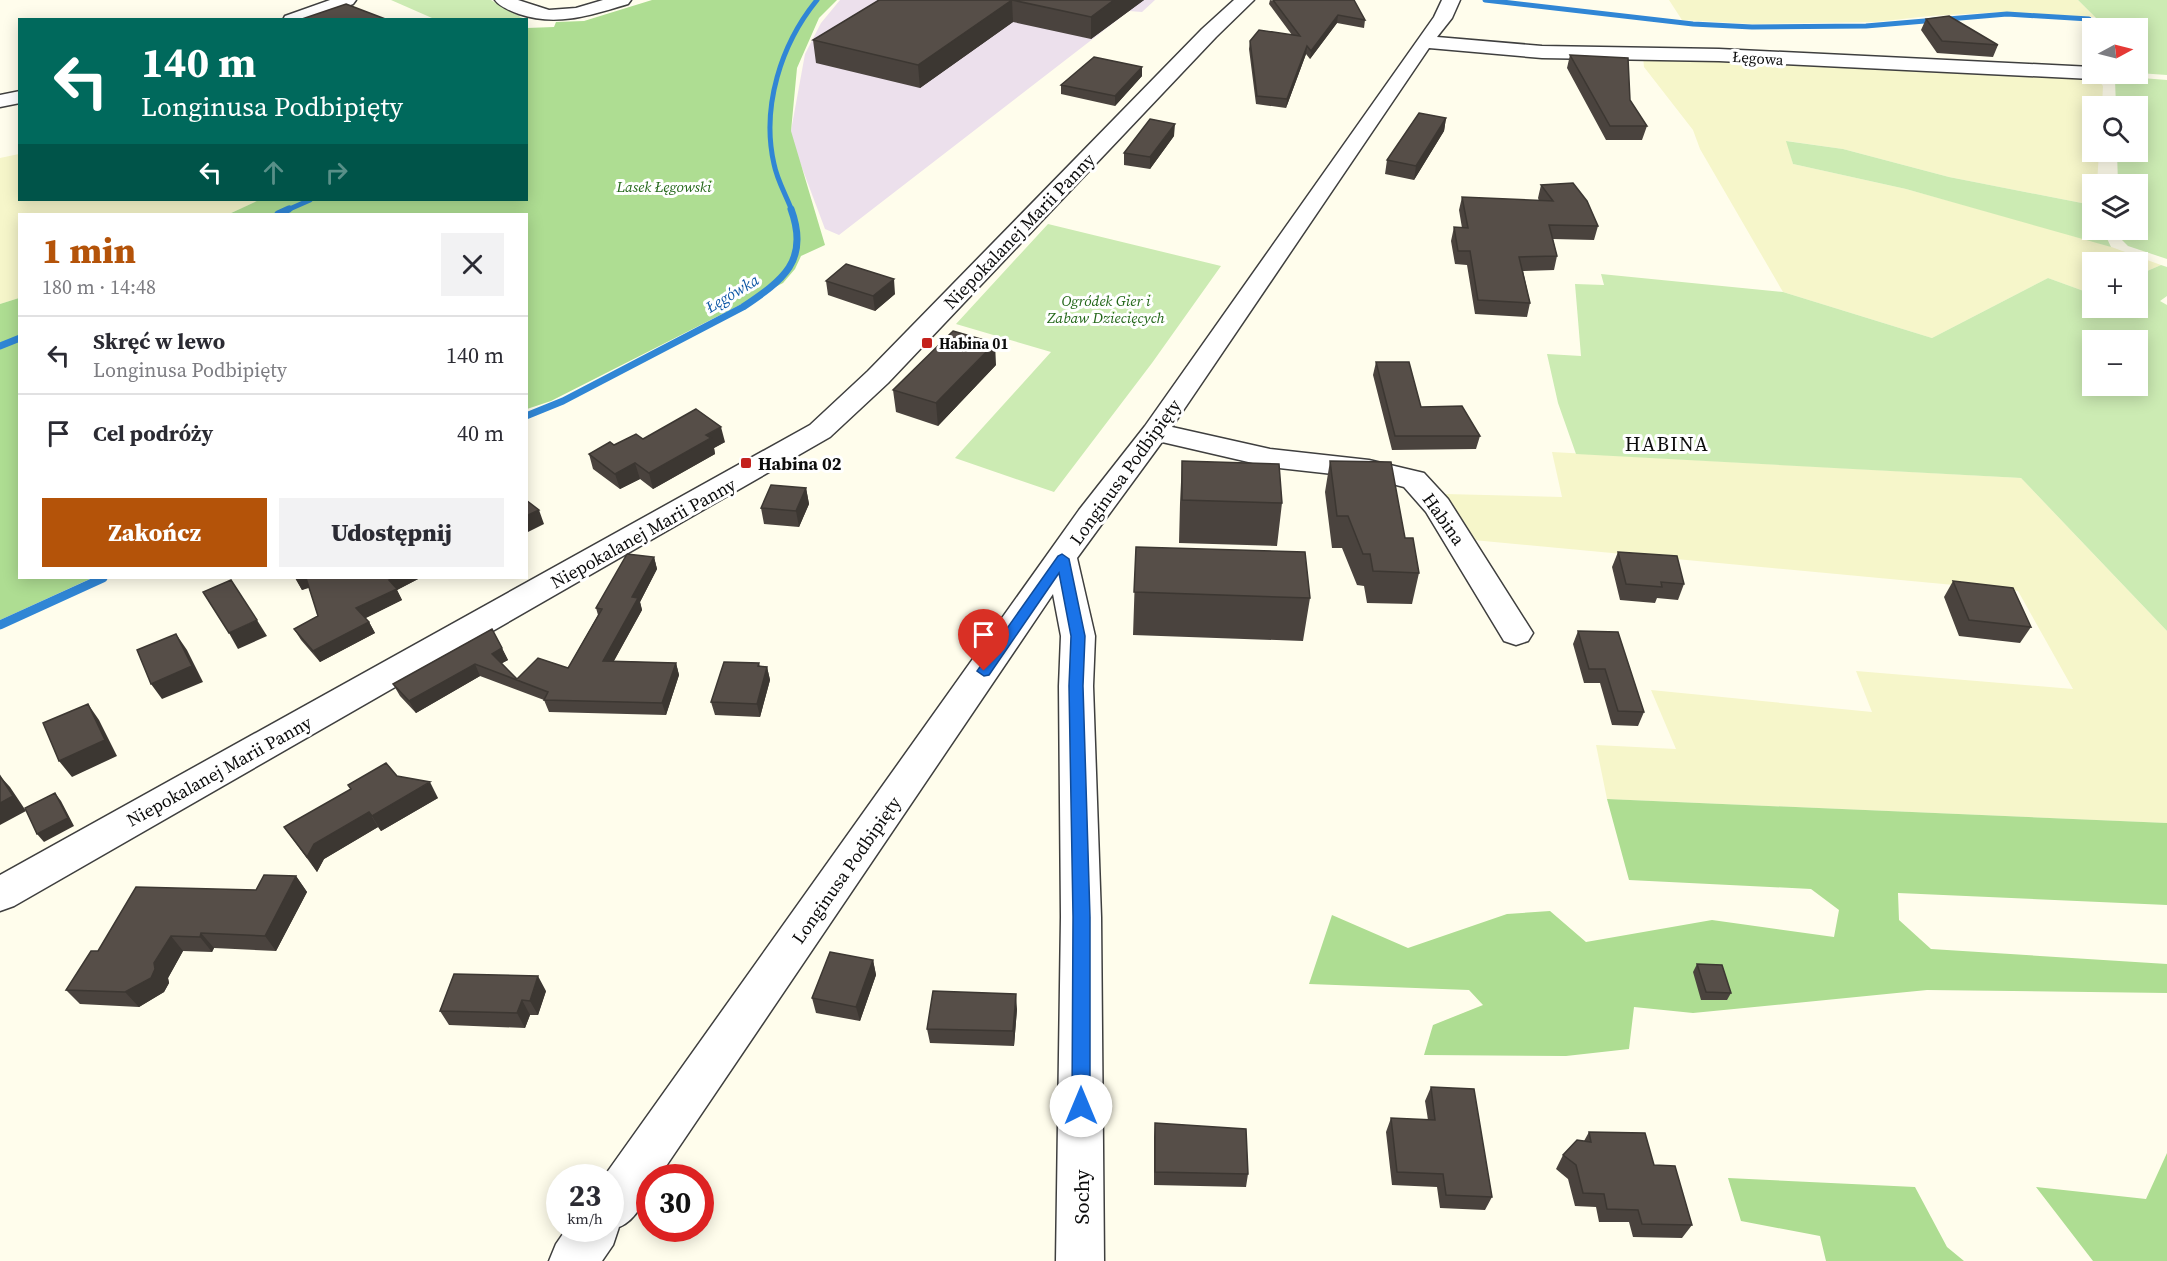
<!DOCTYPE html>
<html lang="pl">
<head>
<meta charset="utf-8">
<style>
  :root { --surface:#fff; --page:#f2f2f3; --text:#2b2b33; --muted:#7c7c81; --line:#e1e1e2; --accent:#b45309 }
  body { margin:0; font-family:"Source Serif 4",serif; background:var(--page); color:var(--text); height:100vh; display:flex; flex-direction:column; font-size:22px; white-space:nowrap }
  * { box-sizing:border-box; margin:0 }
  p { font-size:20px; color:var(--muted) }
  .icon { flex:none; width:33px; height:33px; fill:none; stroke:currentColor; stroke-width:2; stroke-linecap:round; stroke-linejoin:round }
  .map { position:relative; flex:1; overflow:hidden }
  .side { position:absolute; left:18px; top:213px; width:510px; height:366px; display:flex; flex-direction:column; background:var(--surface); border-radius:0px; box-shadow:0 3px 15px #0003 }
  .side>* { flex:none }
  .banner { position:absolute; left:18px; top:18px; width:510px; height:183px; border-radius:0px; box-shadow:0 3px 15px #0003; background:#00695c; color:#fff; overflow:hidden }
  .needle { width:39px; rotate:83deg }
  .controls { position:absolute; left:2082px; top:18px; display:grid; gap:12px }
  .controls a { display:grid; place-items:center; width:66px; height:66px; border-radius:0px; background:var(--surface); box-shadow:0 3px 15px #0003; font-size:30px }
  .speed { position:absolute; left:546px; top:1164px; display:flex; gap:12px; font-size:30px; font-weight:700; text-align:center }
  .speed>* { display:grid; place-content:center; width:78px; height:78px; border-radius:50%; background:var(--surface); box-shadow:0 3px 15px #0003; line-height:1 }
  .speed small { font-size:15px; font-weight:400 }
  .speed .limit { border:9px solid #d22; background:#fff; color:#111 }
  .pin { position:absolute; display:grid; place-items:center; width:51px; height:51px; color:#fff; margin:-62px -26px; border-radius:50% 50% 50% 0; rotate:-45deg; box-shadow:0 0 6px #0007 }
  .pin .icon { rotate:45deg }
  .me { position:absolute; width:66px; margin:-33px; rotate:0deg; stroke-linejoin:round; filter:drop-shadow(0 0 4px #0008) }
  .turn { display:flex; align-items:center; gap:21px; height:126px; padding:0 24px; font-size:27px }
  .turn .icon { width:78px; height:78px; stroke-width:2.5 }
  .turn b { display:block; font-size:42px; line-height:51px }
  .lanes { display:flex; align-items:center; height:57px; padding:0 24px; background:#0003; justify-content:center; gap:30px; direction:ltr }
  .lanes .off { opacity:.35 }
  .round { display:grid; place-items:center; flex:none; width:63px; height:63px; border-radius:0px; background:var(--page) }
  .summary { display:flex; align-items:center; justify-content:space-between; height:102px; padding:0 24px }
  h1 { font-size:36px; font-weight:800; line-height:45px; color:var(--accent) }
  .action { display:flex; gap:12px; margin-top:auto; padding:12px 24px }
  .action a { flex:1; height:69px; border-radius:0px; background:var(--accent); color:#fff; font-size:24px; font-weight:800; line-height:69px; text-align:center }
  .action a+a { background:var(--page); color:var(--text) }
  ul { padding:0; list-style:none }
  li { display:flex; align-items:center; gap:18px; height:78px; padding:0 24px; border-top:2px solid var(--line) }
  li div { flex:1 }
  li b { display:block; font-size:22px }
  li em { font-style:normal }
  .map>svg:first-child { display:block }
  .industrial { fill:#ece0ec }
  .farmland { fill:#f6f6ca }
  .green { fill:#ccebb3; fill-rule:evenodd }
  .forest { fill:#aedd92 }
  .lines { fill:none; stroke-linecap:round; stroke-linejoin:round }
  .stream-far2 { stroke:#3086d5; stroke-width:5 }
  .stream-far1 { stroke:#3086d5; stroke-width:7 }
  .stream { stroke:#3086d5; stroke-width:9 }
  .minor-casing { stroke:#3f3f3f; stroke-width:3 }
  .minor { fill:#fff; fill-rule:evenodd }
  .wall { fill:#4a433e }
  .shaded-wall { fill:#3c3732 }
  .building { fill:#564e48; stroke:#3c3732; stroke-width:1.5 }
  .route { fill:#1a73e8; stroke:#114b97; stroke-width:1.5 }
  .poi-dot { fill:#c4221d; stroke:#fff; stroke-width:2 }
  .labels { text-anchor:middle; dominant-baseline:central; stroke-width:6; stroke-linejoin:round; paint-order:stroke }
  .far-street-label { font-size:15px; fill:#0c0c0c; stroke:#fff }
  .far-park-label { font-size:15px; font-style:italic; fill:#236719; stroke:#fff }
  .far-poi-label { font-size:15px; font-weight:bold; fill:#0c0c0c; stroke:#fff; text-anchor:start }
  .far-water-label { font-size:16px; font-style:italic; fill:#0f58a5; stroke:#fff }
  .street-label { font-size:18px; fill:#0c0c0c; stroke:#fff }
  .poi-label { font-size:18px; font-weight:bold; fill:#0c0c0c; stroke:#fff; text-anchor:start }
  .neighbourhood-label { font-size:20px; letter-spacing:1.5px; fill:#0c0c0c; stroke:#fff }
  .near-street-label { font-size:21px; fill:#0c0c0c; stroke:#fff }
</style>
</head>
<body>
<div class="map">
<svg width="2167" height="1261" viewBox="0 0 2167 1261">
  <rect width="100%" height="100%" fill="#fffdec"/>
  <!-- industrial -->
  <path class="industrial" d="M840 0H1155L1142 12 1129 11 839 235 825 229 790 136 805 54 821 23Z"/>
  <!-- farmland -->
  <path class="farmland" d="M1669 0H2078L2095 17 2002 12 1930 16 1875 22 1753 24 1682 20Z
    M1643 57 2083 75 2098 80 2103 86 2102 106H2092V152H2099L2097 184H2092V205L1949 177 1843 149 1787 141 1793 164 1906 189 2095 241 2161 265 2138 275V262H2092V294L2048 278 1932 338 1783 292 1700 149 1693 130 1644 67Z
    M19 154 20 200H259L229 214H20L19 298 0 304V158Z
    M1552 452 2021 478 2167 631V823L1607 799 1596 745 1676 749 1651 690 1872 712 1856 671 2073 689 2018 591 1473 540 1445 494 1562 497Z"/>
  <!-- green -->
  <path class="green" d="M391 0H491L524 19H429L432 18Z
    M2078 0H2167V75L2138 73V28H2106Z
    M2129 77 2167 80V259L2128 246 2120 238V230H2138V184H2118L2117 152H2138V106H2116L2115 80Z
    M1786 141 1843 149 1949 177 2092 205V230H2103L2111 247 1906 189 1793 164Z
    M1048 224 1221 266 1152 363 1054 492 955 458 1051 352 956 324Z
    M2161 265 2167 267V296L2160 301 2167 305V631L2021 478 1576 454 1558 403 1547 354 1581 356 1575 284 1604 285 1601 274 1783 292 1932 338 2048 278 2092 294V308H2138V275ZM2138 340V386H2092V340Z"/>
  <!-- forest -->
  <path class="forest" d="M652 0H837L819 18 797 68 791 131 825 245 801 256 795 269 783 283 551 401 527 409 526 214H229L259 200H526L527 28 554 27 556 22 584 21Z
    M19 298 20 578H92L0 620V304Z
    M1607 799 2167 823V905L1898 893 1899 920 1931 949 2167 964V993L1927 990 1693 1013 1634 1007 1629 1049 1566 1056 1424 1055 1433 1025 1483 1005 1469 990 1309 984 1332 915 1408 948 1507 914 1550 911 1586 942 1712 920 1834 937 1839 910 1811 889 1629 880Z
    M2167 1153V1261H2093L2036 1187 2146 1199Z
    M1728 1178 1915 1187 1947 1247 1964 1261H1826L1820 1236 1741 1221Z"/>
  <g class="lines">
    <!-- stream-far2 -->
    <path class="stream-far2" d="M1485 0 1693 24 1752 27 1866 26 2007 14 2089 19
      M285 211 310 200
      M792 211C786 195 777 180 774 164 761 107 781 44 817 0"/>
    <!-- stream-far1 -->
    <path class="stream-far1" d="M278 214 289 209
      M0 346 20 338
      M526 416 563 401 743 307C783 280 810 261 791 209"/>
    <!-- stream -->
    <path class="stream" d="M0 625 103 578"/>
    <!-- minor casing -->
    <g class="minor-casing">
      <path id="minor" d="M330 0H356L353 4 311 20H283L285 16Z
        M495 0H518L549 10 576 8 603 0H631L628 4C591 15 557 27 519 14 511 11 500 7 495 0Z
        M1234 0H1254L1216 37 888 383 830 437 14 906 0 911V875L810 425 868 371 1202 29Z
        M1442 0H1460L1452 18 1437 37 1542 46 1719 49 2092 67V74H2102L2092 79 1719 61 1542 58 1429 48 1172 427 1270 449 1369 460 1424 473 1448 499 1533 633 1528 641 1516 645 1504 641 1426 512 1404 487 1369 478 1270 467 1162 442 1077 558 1095 636 1093 686 1101 917 1104 1261H1056L1061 917 1059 686 1061 636 1053 594 658 1178H650C650 1194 636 1221 619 1227L613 1245 602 1261H549L556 1244 567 1228H610V1178H603L1079 510 1145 426 1434 17Z
        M20 91V103L0 107V95Z"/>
    </g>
    <!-- minor -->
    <use href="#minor" class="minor"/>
  </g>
  <!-- wall -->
  <path class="wall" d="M879 0H1144L1091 39 1013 22 920 88 816 63 813 40Z
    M1270 0 1365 20 1364 28 1337 23 1310 59 1306 54 1286 108 1256 104 1249 49 1250 41 1292 35 1269 4Z
    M1926 19 1998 45 1993 57 1937 53 1921 30Z
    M1570 55 1630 100 1647 126 1642 140H1606L1567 68Z
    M1142 67V76L1115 106 1061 94V85Z
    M1446 118 1444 131 1414 180 1385 174 1387 160Z
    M1174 136 1150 169 1124 165V153Z
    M1541 185 1598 226 1594 240 1553 239 1557 256 1554 270 1523 271 1530 303 1527 317 1475 314 1467 265 1455 264 1451 241 1454 227 1462 228 1459 210 1462 197 1539 201 1538 198Z
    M826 281 895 294 875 311 828 295Z
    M1376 362 1421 407 1480 436 1476 449 1392 450 1373 375Z
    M996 365 938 426 896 412 893 390Z
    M643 439 725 442 714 448 715 454 653 489 640 479 620 489 593 469 589 454 614 445Z
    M1182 461 1282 503 1277 546 1179 543 1180 503Z
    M1330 461 1405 538 1419 573 1412 604 1367 603 1364 586 1357 585 1342 548H1332L1325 492Z
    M806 488 809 504 799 527 764 524 761 508Z
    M1136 547 1310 598 1303 641 1133 635Z
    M1618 552 1684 584 1678 600 1657 598 1655 603 1620 600 1612 567Z
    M654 557 657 569 640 602 642 610 614 661 676 663 679 675 666 715 549 712 544 700 480 676 416 713 400 696 393 684 492 629 508 660 502 663 517 679 568 668 598 615 596 608Z
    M295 578H420L397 590 402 600 365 618 369 622 375 633 320 662 301 640 294 629 318 616 309 587 302 590Z
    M1953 581 2031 627 2020 643 1959 636 1944 597Z
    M1578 631 1644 712 1638 726 1612 725 1600 683H1584L1573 644Z
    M759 663 760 667H767L770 680 760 717 715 715 711 702Z
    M397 776 438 798 381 831 378 827 324 859 317 872 284 827Z
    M296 876 307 892 276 951 214 948 212 952 183 951 168 978 169 983 164 992 139 1007 80 1004 66 990 98 951 256 890Z
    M873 960 876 975 860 1021 816 1013 812 998Z
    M1697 964 1731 993 1727 1000H1701L1693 972Z
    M546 991 538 1015H530L525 1028 449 1025 440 1011Z
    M1017 1009 1014 1046 930 1043 927 1029Z
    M1431 1087 1492 1197 1485 1210 1440 1208 1437 1187 1392 1185 1386 1132 1391 1118 1428 1120 1425 1101Z
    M1155 1123 1248 1174 1246 1187 1154 1185V1137Z
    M1589 1132 1654 1165 1692 1225 1682 1238 1633 1237 1629 1222H1599L1596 1207 1575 1206 1568 1179 1556 1169 1563 1155 1584 1141Z"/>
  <!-- shaded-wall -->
  <path class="shaded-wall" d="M1012 0 1013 22 920 88 918 65Z
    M1114 0H1144L1091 39V17Z
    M1338 15 1337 23 1310 59 1311 51Z
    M1307 46 1306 54 1286 108 1287 99Z
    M1142 67V76L1115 106V96Z
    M1446 118 1444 131 1414 180 1416 166Z
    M1175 124 1174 136 1150 169V157Z
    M894 279 895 294 875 311 873 296Z
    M995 343 996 365 938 426 936 403Z
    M721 427 725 442 714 448 715 454 653 489 649 473 706 435Z
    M635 463 640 479 620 489 615 474Z
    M806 488 809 504 799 527 796 511Z
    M539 510 544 524 526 533V516Z
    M654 557 657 569 640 602 642 610 607 673 603 661 632 597Z
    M300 578H307L312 587 302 590 296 579Z
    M394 578H420L397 590 402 600 362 620 356 608 389 580Z
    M257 620 267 636 238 649 229 633Z
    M369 622 375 633 320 662 313 651Z
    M176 634 187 650 203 682 162 699 151 684Z
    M502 648 508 660 497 666 492 654Z
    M676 663 679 675 666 715 662 703Z
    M475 664 480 676 416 713 409 701Z
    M767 667 770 680 760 717 757 704Z
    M88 704 99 720 117 756 72 777 59 761Z
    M0 776 10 787 26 811 0 825Z
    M430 782 438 798 381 831 372 816Z
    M55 793 61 801 74 826 44 842 37 834Z
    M369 812 378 827 324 859 317 872 307 857 314 844Z
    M296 876 307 892 276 951 265 936Z
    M201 933 214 948 212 952 200 937Z
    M171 936 183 951 168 978 169 983 164 992 139 1007 125 992 154 963Z
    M873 960 876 975 860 1021 856 1007Z
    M538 976 546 991 538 1015 530 1001Z
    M1016 994 1017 1009 1014 1046 1013 1031Z
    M522 1000 530 1015 525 1028 517 1013Z"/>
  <!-- building -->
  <path class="building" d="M879 0H1114L1091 17 1012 0 918 65 813 40Z
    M1273 0H1354L1365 20 1338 15 1311 51 1307 46 1287 99 1257 96 1250 41 1259 30 1300 36Z
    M346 4 388 20 302 19Z
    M1949 16 1998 45 1942 41 1926 19Z
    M1570 55 1628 58 1630 100 1647 126H1610Z
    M1094 57 1142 67 1115 96 1061 85Z
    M1419 113 1446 118 1416 166 1387 160Z
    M1150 119 1175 124 1150 157 1124 153Z
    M1573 183 1587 201 1598 226 1549 225 1557 256 1519 257 1530 303 1478 300 1470 251H1458L1454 227 1468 228 1462 197 1553 201 1541 185Z
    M846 264 894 279 873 296 826 281Z
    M953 331 995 343 936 403 893 390Z
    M1376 362H1409L1421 407 1462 406 1480 436H1395Z
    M696 409 721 427 706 435 711 438 649 473 635 463 615 474 589 454 610 442 614 445 636 434 643 439Z
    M1182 461 1279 464 1282 503 1182 500Z
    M1330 461 1391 462 1405 538H1413L1419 573 1373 571 1370 554H1363L1348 516H1337Z
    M771 485 806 488 796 511 761 508Z
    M526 500 539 510 526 516Z
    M1136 547 1305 552 1310 598 1134 592Z
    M1618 552 1677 556 1684 584 1661 582 1662 587 1626 584Z
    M627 554 654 557 632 597 638 598 603 661 676 663 662 703 544 700 548 692 475 664 409 701 393 684 492 629 502 648 492 654 517 679 538 658 568 668 602 609 596 608Z
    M306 578H394L389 580 397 589 356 608 369 622 313 651 294 629 318 616Z
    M231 580 257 620 229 633 203 592Z
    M1953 581 2013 588 2031 627 1969 620Z
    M1578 631 1618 632 1644 712 1618 711 1605 669H1589Z
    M176 634 192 666 151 684 137 650Z
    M724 662 759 663 758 666 767 667 757 704 711 702Z
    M88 704 105 740 59 761 43 723Z
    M386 763 397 776 430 782 372 816 369 812 314 844 307 857 284 827 351 789 348 785Z
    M0 776 13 796 0 803Z
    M55 793 68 818 37 834 25 808Z
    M264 875 296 876 265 936 201 933 200 937 171 936 154 963 155 969 151 978 125 992 66 990 91 951H98L136 887 256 890Z
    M830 952 873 960 856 1007 812 998Z
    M1697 964 1722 965 1731 993 1706 992Z
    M454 974 538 976 530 1001 522 1000 517 1013 440 1011Z
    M933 991 1016 994 1013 1031 927 1029Z
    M1431 1087 1474 1089 1492 1197 1446 1195 1443 1174 1397 1172 1391 1118 1435 1120Z
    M1155 1123 1246 1129 1248 1174 1155 1172Z
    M1589 1132 1645 1133 1654 1165 1675 1166 1692 1225 1642 1224 1638 1210 1607 1209 1604 1194 1583 1193 1576 1165 1563 1155 1577 1140 1591 1142Z"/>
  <!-- route -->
  <path class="route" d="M1062 554 1069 559 1085 636 1083 686 1090 917V1106L1088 1112 1081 1115 1075 1112 1072 1106 1073 917 1069 686 1071 636 1059 573 989 675 984 676 977 671 1058 556Z"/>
  <!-- markers -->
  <g class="poi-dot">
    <rect x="921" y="337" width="12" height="12" rx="3"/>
    <rect x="740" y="457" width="12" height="12" rx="3"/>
  </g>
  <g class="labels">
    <!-- far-street labels -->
    <g class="far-street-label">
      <text transform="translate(1758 58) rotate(4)">Łęgowa</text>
    </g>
    <!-- far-park labels -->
    <g class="far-park-label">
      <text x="664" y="186">Lasek Łęgowski</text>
      <text x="1106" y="300">Ogródek Gier i<tspan x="1106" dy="17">Zabaw Dziecięcych</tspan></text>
    </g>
    <!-- far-poi labels -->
    <g class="far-poi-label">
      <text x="939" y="343">Habina 01</text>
    </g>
    <!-- far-water labels -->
    <g class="far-water-label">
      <text transform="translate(732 293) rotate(-31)">Łęgówka</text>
    </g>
    <!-- street labels -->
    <g class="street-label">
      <text transform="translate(1019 231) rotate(-46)">Niepokalanej Marii Panny</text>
      <text transform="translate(1125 472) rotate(-54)">Longinusa Podbipięty</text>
      <text transform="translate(1444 519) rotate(55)">Habina</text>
      <text transform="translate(643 533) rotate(-29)">Niepokalanej Marii Panny</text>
      <text transform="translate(219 771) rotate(-29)">Niepokalanej Marii Panny</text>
      <text transform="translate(846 870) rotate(-55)">Longinusa Podbipięty</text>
    </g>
    <!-- poi labels -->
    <g class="poi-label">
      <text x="758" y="463">Habina 02</text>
    </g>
    <!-- neighbourhood labels -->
    <g class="neighbourhood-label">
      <text x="1667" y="444">HABINA</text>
    </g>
    <!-- near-street labels -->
    <g class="near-street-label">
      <text transform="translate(1081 1197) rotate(-90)">Sochy</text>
    </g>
  </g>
</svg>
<div class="controls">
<a><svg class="needle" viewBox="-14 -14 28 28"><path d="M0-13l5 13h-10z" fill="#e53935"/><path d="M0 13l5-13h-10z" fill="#7c7c81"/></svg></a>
<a><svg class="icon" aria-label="search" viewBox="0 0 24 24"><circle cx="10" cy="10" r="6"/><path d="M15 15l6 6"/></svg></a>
<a><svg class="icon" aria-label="layers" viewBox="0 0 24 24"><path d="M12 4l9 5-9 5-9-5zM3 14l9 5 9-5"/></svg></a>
<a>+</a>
<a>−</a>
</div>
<div class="speed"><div>23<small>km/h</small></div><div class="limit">30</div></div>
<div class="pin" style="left:984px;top:671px;background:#d93025"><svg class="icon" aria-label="arrive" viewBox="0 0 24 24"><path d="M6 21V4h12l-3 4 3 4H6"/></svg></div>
<svg class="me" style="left:1081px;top:1106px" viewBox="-20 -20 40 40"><circle r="19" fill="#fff"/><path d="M0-13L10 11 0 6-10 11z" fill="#1a73e8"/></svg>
<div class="banner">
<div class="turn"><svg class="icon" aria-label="left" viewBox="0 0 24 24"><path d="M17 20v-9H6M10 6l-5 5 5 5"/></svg><div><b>140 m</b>Longinusa Podbipięty</div></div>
<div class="lanes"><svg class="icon" aria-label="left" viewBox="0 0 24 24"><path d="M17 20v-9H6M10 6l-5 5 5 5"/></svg><svg class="icon off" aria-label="ahead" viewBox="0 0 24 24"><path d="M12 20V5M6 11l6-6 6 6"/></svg><svg class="icon off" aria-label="right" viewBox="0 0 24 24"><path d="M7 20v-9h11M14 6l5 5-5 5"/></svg></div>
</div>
<section class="side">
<div class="summary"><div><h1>1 min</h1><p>180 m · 14:48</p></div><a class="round"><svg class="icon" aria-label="close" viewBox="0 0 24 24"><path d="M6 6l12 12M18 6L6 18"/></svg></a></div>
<ul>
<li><svg class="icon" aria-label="left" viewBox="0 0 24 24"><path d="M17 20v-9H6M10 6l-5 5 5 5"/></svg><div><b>Skręć w lewo</b><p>Longinusa Podbipięty</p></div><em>140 m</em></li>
<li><svg class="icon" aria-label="arrive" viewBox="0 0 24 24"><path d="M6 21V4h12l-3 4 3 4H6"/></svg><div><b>Cel podróży</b></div><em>40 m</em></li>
</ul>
<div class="action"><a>Zakończ</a><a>Udostępnij</a></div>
</section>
</div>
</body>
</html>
